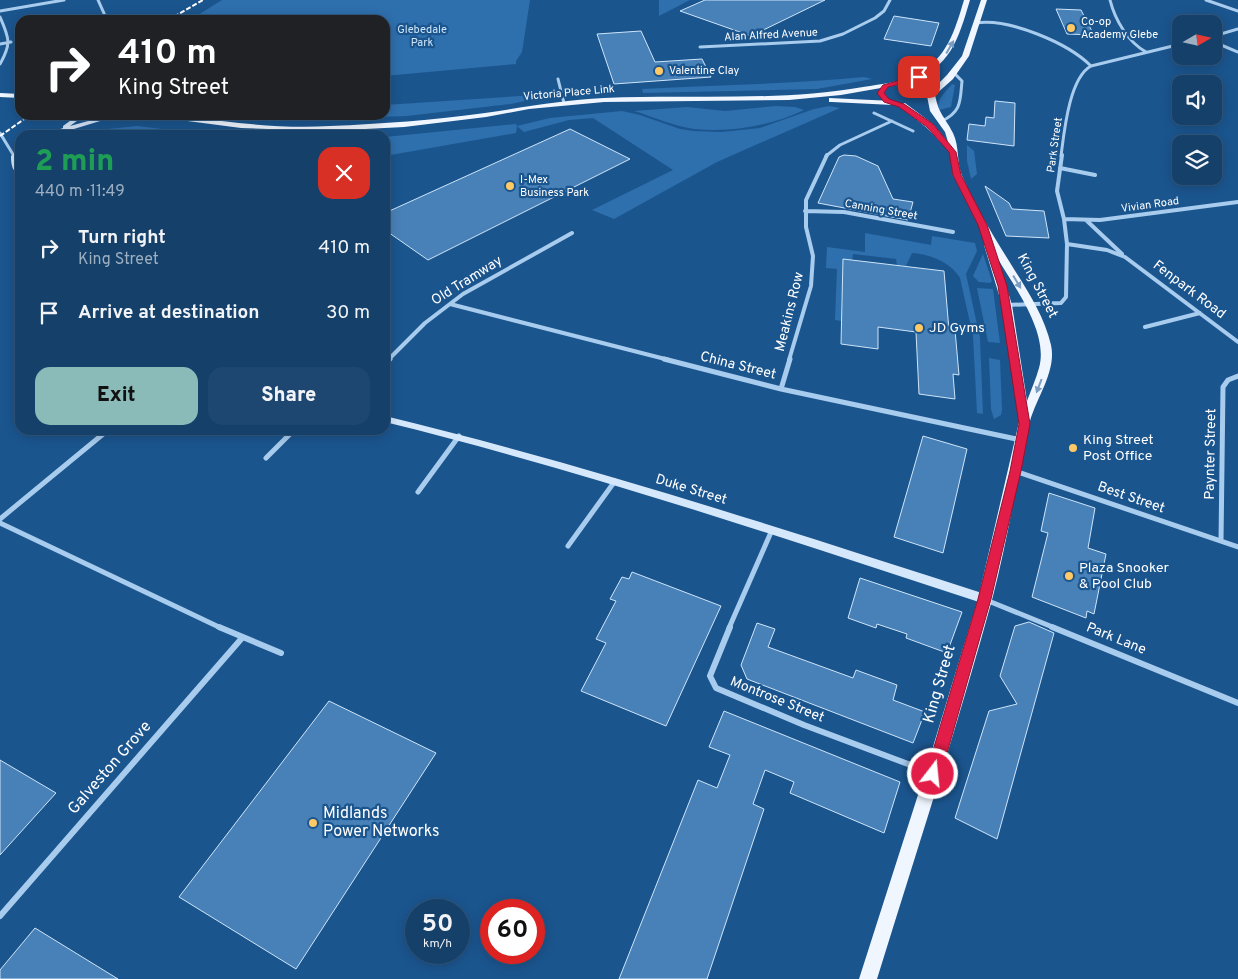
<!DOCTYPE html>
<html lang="en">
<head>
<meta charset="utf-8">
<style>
  :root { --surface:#14406a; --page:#1d4770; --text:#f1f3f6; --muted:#9dafc1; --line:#33597e; --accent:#8bbbb9 }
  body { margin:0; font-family:Overpass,sans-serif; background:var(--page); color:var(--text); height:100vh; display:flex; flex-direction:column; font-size:19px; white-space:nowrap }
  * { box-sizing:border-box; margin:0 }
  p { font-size:16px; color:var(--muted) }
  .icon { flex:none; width:28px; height:28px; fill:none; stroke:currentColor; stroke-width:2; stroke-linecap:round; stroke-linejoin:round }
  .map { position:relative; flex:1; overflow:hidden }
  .panel { position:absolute; left:15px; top:130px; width:375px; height:305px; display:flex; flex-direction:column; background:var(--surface); border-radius:15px; box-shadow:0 2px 12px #0003,0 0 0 1px var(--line) }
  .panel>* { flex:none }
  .top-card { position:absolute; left:15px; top:15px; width:375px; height:105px; border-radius:15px; box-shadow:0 2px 12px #0003,0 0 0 1px var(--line); background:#202124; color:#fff; overflow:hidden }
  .needle { width:32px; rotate:81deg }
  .controls { position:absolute; left:1172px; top:15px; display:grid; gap:10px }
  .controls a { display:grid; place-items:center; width:50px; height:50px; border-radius:10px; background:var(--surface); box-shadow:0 2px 12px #0003,0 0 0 1px var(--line); font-size:25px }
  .speed { position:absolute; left:405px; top:899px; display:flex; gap:10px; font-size:25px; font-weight:700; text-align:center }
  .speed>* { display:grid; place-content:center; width:65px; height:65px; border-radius:50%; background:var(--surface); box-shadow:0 2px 12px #0003,0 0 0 1px var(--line); line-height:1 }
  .speed small { font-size:12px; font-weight:400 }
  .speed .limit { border:8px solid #d22; background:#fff; color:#111 }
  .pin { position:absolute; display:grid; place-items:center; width:42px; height:42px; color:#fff; margin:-21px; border-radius:10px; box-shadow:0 2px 8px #0006 }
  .me { position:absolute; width:55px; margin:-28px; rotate:16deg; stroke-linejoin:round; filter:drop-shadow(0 0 4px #0008) }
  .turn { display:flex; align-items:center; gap:18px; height:105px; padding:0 20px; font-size:22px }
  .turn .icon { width:65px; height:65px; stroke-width:2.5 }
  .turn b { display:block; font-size:35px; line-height:42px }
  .round { display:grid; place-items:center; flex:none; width:52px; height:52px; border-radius:15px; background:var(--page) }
  .overview { display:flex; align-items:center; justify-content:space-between; height:85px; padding:0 20px }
  h1 { font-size:30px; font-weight:800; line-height:38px; color:#1e9e55 }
  .cta { display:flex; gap:10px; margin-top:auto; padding:10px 20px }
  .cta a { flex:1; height:58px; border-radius:15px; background:var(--accent); color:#111; font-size:20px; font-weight:800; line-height:58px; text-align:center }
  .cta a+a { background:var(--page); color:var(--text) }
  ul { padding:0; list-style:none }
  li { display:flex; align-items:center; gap:15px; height:65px; padding:0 20px }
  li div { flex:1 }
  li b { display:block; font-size:19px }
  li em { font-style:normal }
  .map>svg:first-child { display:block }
  .green { fill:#2e6fad }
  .building { fill:#4881b8; stroke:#cee5fa }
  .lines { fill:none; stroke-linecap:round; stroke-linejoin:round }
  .street-far3 { stroke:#a8ccee; stroke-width:3 }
  .street-far2 { stroke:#a8ccee; stroke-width:4 }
  .street-far1 { stroke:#a8ccee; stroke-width:5 }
  .street { stroke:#a8ccee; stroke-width:6 }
  .secondary { fill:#d5e7fa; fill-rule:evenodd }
  .primary { fill:#eff6ff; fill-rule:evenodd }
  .rail { stroke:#fff; stroke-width:2; stroke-dasharray:5 2; stroke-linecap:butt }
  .oneway { fill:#7a9dc1 }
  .route { fill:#e11d48; stroke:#92132f }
  .poi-dot { fill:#ffc965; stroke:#1b558e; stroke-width:2 }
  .labels { text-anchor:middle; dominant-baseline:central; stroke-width:4.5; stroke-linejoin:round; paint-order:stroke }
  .far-poi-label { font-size:11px; fill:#fff; stroke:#1b558e; text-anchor:start }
  .far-park-label { font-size:11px; fill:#cee5fa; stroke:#1b558e }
  .far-street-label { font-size:11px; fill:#fff; stroke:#1b558e }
  .street-label { font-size:14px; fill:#fff; stroke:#1b558e }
  .poi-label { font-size:14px; fill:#fff; stroke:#1b558e; text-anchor:start }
  .near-street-label { font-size:16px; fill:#fff; stroke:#1b558e }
  .near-poi-label { font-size:16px; fill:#fff; stroke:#1b558e; text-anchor:start }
</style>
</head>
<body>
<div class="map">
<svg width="1238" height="979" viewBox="0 0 1238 979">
  <rect width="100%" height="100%" fill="#1b558e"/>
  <!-- green -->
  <path class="green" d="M222 0H530L522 52 516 61V64L385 76V20H190Z
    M659 0H690L659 16Z
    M864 77 872 79 817 89 643 93 642 89C716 85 790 84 864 77Z
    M952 84 955 85 951 107 939 110C936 99 945 93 952 84Z
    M536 95 529 100 511 104 407 116 281 120 226 115H385V105Z
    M776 106 795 107 804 110C770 126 731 133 694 129 673 126 654 117 634 111L687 107 725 111Z
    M829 106 840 108 717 162 614 219 592 210 673 170 593 118 569 120 524 132 517 126 516 133 385 156V137L516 124 517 126 550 118 622 111 640 115 680 129 694 131 722 132 760 128 814 109Z
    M137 126 214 135H79L98 130Z
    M967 145 974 151 977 174 971 179 967 161Z
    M865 233 931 245 932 236 975 243 977 251 966 274 980 338 983 414 977 413 973 336 960 278C951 262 929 254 912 253L906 266 897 265 896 259 853 254 852 260H843L841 321 835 320 837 269 826 268 827 247 865 252Z
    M983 254 992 281 990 283 979 282 973 276Z
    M977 288 993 289 1000 343 988 342Z
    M989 358 1000 360 1002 410 1001 415 994 419 991 409Z"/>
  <!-- building -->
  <path class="building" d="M705 0H825L751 36 680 11Z
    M1056 9 1081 10 1094 35 1067 34Z
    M894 16 939 23 931 46 884 39Z
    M641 31 655 62 702 59 711 77 614 84 597 34Z
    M995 101 1015 103 1014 146 967 140 969 124 985 126 986 117 994 118Z
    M570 129 630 159 428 260 385 230V213Z
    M844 155 856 156 878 166 893 199 913 202 908 220 818 203 839 157Z
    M985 186 1009 203 1012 209 1044 211 1049 238 1006 236Z
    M843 259 944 271 949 330H955L959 375 953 374 955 399 919 394 916 332 878 327V349L841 344Z
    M923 436 967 449 943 553 894 537Z
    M1049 493 1095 508 1088 548 1106 554 1094 614 1087 611 1086 618 1032 597 1048 533 1041 531Z
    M632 572 721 606 666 726 581 691 606 643 596 639 616 601 610 599 622 577 629 579Z
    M860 578 962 612 947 653 906 638 907 634 877 624 876 628 848 618Z
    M1029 622 1054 633 997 839 955 818 989 711 1017 704 1000 676 1015 626Z
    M757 623 775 629 768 647 853 678 856 670 897 685 893 700 925 712 913 743 747 679 741 665Z
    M329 701 436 753 296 969 179 897Z
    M724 711 900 782 884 833 790 793 794 782 765 770 753 804 764 809 707 979H619L698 780 717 788 730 755 709 747Z
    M0 760 56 793 0 855Z
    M35 928 118 979H0V970Z"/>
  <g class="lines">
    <!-- street-far3 -->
    <path class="street-far3" d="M98 0 107 20
      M1110 0C1115 20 1128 42 1146 52
      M1206 0 1238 11
      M0 11 64 0
      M0 17C9 38 12 43 0 64
      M976 23C1009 18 1068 43 1091 66
      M1214 36 1238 29
      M1214 42 1238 52
      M0 44 11 42
      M700 47 820 41 843 34 875 18 884 11 890 0
      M558 79 564 103
      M874 113 913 131
      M942 121C962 111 960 101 962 81L953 72
      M0 133 14 156
      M826 156 840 145 892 121
      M1061 156C1064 133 1069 78 1091 66L1181 44"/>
    <!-- street-far2 -->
    <path class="street-far2" d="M1060 168 1095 175
      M805 211 844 212 953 232
      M1064 219 1100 220 1238 202
      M1086 220 1122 254
      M1067 244 1107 250 1125 257 1238 342
      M450 304 669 360
      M1007 305 1061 303 1066 297 1067 244 1064 219 1057 191 1062 155
      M1145 327 1200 313
      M388 360 425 323 463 294 572 233
      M789 360 811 286 813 256 806 227V200L827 155"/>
    <!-- street-far1 -->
    <path class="street-far1" d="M664 359 781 389 1021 440
      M385 364 390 359
      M781 389 790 359
      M266 458 294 430
      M1015 471 1238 547
      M418 492 459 436
      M0 519 108 430
      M0 523 221 628
      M1221 541 1223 387 1228 380 1238 376
      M568 546 615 481
      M986 600 1055 628
      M729 628 772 530"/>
    <!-- street -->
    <path class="street" d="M219 627 281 653
      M730 627 710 676 716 688 804 725 932 773
      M1052 627 1238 703
      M0 916 242 638"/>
    <!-- secondary -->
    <path class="secondary" d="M78 115H85L70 126 110 115H120L54 135H44L63 128V126Z
      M20 147V153L17 156 20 175C12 172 11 164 11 156Z
      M385 416C588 465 786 530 985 594L989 596 991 599 989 602 985 604C786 539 588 472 385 422Z"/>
    <!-- primary -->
    <path class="primary" d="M964 0H970C958 40 951 67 909 82L918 83 931 91 947 75 962 56 981 0H987L969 56 953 79 935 95C939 115 945 117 953 133 960 147 956 164 963 178 976 207 992 234 1009 261 1025 287 1044 314 1051 345 1057 372 1035 399 1029 425 1016 484 1007 543 992 600 957 728 916 853 877 979H859L925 773 978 599 1019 422 1002 305 984 245 988 242 953 175 950 152 927 128 898 105 905 103 933 124 948 142 945 132 930 111 927 96 913 87 898 85 841 95 789 100 604 102 529 109 486 117 404 127 326 131 241 128 157 117 153 115C182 115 210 120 239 123 268 126 300 128 330 126 382 124 433 120 485 113 525 107 564 100 604 98 691 94 778 102 863 87 882 84 901 82 917 74 947 59 955 30 964 0ZM998 259C1015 288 1049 333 1039 368 1036 379 1031 390 1027 401L1012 305Z
      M0 93 20 94V98L0 97Z
      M829 98 893 101 897 103 893 105 832 102H829Z"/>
    <!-- rail -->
    <path class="rail" d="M168 20 203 0
      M0 136 30 115"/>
  </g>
  <!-- one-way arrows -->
  <defs><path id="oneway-solid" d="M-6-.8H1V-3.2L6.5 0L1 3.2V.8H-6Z" transform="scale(1.25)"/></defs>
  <g class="oneway">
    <use href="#oneway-solid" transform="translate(950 47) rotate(-60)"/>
    <use href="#oneway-solid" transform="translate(1017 282) rotate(59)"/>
    <use href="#oneway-solid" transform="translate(1039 386) rotate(111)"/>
  </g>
  <!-- route -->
  <path class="route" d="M919 75 922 77 921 79 888 87 884 93 889 99 904 104 933 124 956 152 961 175 987 225 1007 286 1030 424 1021 471 991 599 941 774 939 779 933 781 928 779 926 774 978 599 1010 471 1019 424 998 286 978 225 953 175 949 152 927 127 899 107 884 102 877 93 883 85Z"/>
  <!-- markers -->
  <g class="poi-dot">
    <circle cx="1071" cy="28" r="5"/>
    <circle cx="659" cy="71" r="5"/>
    <circle cx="510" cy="186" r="5"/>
    <circle cx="919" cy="328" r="5"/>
    <circle cx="1073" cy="448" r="5"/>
    <circle cx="1069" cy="576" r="5"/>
    <circle cx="313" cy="823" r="5"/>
  </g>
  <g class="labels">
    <!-- far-poi labels -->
    <g class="far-poi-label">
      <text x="1081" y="22">Co-op<tspan x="1081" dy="13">Academy Glebe</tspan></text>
      <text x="669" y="71">Valentine Clay</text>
      <text x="520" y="180">I-Mex<tspan x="520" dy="13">Business Park</tspan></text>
    </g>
    <!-- far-park labels -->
    <g class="far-park-label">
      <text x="422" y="30">Glebedale<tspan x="422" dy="13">Park</tspan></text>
    </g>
    <!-- far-street labels -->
    <g class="far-street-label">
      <text transform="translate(771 35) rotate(-3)">Alan Alfred Avenue</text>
      <text transform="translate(569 93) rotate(-5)">Victoria Place Link</text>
      <text transform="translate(1055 145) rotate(-82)">Park Street</text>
      <text transform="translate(1150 205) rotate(-8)">Vivian Road</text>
      <text transform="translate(881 210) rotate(10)">Canning Street</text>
    </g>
    <!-- street labels -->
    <g class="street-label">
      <text transform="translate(467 281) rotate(-32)">Old Tramway</text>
      <text transform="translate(1037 286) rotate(62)">King Street</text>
      <text transform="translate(1189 290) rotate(37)">Fenpark Road</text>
      <text transform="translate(790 312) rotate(-76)">Meakins Row</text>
      <text transform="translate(738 366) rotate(14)">China Street</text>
      <text transform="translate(1211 454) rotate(-89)">Paynter Street</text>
      <text transform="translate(691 490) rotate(17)">Duke Street</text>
      <text transform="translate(1131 498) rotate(19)">Best Street</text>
      <text transform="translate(1116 639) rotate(22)">Park Lane</text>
      <text transform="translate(777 700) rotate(22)">Montrose Street</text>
    </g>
    <!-- poi labels -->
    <g class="poi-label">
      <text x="929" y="328">JD Gyms</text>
      <text x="1083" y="440">King Street<tspan x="1083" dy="16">Post Office</tspan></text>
      <text x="1079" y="568">Plaza Snooker<tspan x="1079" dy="16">&amp; Pool Club</tspan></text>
    </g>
    <!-- near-street labels -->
    <g class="near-street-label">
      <text transform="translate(940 684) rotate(-74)">King Street</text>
      <text transform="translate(110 768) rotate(-49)">Galveston Grove</text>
    </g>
    <!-- near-poi labels -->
    <g class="near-poi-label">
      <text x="323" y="814">Midlands<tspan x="323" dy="18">Power Networks</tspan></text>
    </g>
  </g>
</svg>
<div class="controls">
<a><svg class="needle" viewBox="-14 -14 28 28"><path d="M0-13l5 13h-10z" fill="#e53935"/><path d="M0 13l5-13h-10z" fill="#9dafc1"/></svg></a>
<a><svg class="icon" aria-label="sound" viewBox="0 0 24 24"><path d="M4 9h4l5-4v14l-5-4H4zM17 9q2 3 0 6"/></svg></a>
<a><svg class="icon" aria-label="layers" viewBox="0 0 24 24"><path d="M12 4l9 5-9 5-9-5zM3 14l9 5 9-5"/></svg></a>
</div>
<div class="speed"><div>50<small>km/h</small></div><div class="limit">60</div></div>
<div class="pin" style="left:919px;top:77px;background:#d93025"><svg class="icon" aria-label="arrive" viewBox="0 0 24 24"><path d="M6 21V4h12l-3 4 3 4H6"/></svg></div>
<svg class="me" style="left:933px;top:774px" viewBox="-20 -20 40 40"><circle r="17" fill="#e11d48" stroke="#fff" stroke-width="3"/><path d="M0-11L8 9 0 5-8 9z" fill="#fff"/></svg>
<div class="top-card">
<div class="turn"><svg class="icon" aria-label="right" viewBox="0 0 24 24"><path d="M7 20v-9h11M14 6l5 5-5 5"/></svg><div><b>410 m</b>King Street</div></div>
</div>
<section class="panel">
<div class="overview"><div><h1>2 min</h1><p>440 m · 11:49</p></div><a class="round" style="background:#d93025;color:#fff"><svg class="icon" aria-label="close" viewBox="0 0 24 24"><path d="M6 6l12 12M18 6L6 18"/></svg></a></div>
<ul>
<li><svg class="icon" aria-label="right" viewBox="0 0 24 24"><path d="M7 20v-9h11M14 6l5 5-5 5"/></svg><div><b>Turn right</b><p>King Street</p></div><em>410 m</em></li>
<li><svg class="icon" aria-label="arrive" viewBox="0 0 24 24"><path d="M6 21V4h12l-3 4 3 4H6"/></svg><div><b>Arrive at destination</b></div><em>30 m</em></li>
</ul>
<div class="cta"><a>Exit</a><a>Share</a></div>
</section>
</div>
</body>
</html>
